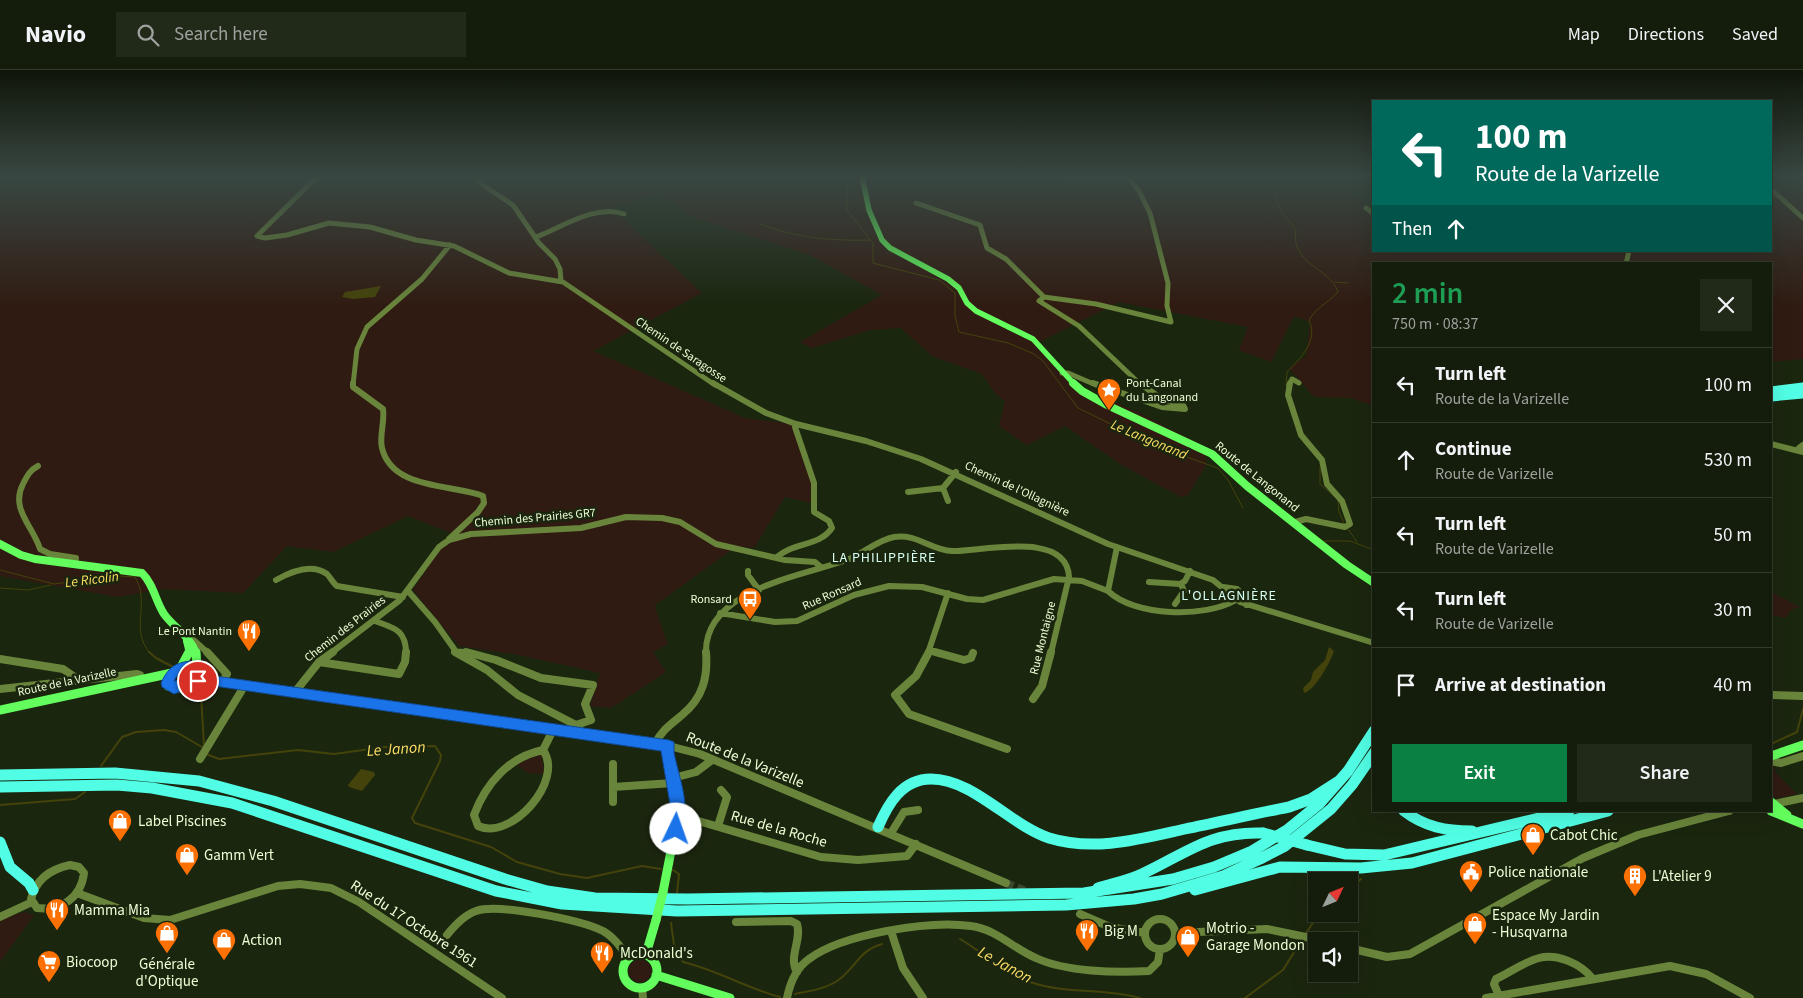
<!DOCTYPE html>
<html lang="en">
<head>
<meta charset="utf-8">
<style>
  :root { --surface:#141c0b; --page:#212919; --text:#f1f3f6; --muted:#9da19d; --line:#333a2c; --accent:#0b8043 }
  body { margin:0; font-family:"Source Sans 3",sans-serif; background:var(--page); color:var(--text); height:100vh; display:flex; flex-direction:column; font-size:19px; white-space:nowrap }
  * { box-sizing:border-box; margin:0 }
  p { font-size:16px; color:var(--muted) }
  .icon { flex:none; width:28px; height:28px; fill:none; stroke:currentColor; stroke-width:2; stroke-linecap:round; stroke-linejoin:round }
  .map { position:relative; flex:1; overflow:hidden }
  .details { position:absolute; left:1372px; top:192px; width:400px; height:550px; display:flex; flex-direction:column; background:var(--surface); border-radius:0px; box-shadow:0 5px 20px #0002,0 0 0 1px var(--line) }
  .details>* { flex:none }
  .hud { position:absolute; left:1372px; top:30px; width:400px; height:152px; border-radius:0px; box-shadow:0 5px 20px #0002,0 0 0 1px var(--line); background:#00695c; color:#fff; overflow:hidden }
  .needle { width:32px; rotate:47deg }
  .fabs { position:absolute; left:1308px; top:802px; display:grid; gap:10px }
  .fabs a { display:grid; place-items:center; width:50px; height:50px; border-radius:0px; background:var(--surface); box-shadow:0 5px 20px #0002,0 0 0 1px var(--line); font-size:25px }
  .pin { position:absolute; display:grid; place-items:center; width:42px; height:42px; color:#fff; margin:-21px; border:2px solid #fff; border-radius:50%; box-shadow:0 1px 5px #0007 }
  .me { position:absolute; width:55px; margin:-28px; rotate:3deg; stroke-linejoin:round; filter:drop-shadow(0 0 4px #0008) }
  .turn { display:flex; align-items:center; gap:18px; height:105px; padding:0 20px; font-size:22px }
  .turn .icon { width:65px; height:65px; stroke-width:2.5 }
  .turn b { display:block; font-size:35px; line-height:42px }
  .then { display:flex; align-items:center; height:48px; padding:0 20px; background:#0003; gap:10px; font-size:19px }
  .round { display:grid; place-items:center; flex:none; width:52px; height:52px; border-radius:0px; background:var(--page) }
  .headline { display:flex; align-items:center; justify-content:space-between; height:85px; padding:0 20px }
  h1 { font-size:30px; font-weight:600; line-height:38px; color:#1e9e55 }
  .primary-button { display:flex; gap:10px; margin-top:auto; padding:10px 20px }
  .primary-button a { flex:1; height:58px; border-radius:0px; background:var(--accent); color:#fff; font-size:20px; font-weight:600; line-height:58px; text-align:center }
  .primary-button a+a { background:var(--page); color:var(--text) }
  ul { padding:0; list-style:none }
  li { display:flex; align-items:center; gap:15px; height:75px; padding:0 20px; border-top:1px solid var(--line) }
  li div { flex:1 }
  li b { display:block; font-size:19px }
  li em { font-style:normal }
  header { display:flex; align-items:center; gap:30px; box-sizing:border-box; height:70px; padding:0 25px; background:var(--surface); border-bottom:1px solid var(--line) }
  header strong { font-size:24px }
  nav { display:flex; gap:28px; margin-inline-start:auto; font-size:18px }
  .search { width:350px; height:45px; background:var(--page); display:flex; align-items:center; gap:12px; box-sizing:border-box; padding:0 18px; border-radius:0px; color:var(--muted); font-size:19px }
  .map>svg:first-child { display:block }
  .green { fill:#301b12 }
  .water { fill:#44430b }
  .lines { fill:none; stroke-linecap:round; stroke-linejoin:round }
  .stream-far1 { stroke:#44430b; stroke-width:1 }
  .stream { stroke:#44430b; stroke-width:2 }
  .minor-tunnel { stroke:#3a472d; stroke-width:8; stroke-dasharray:8 4; stroke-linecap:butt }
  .minor-far2 { stroke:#69853b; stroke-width:5 }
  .minor-far1 { stroke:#69853b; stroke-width:6 }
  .minor { stroke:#69853b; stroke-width:8 }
  .major-far2 { stroke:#63fe5d; stroke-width:5.5 }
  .major-far1 { stroke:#63fe5d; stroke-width:8 }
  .major { stroke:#63fe5d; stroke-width:9 }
  .highway-far1 { stroke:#51fee5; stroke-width:9 }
  .highway { stroke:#51fee5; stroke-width:11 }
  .major-bridge { stroke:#63fe5d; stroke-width:9 }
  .highway-bridge { stroke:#51fee5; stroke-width:11 }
  .route { fill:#1a73e8; stroke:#114b97; fill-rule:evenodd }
  .labels { text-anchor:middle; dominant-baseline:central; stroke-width:5; stroke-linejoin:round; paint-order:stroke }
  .street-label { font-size:12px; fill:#ecffd5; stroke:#1b260f }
  .poi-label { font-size:12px; fill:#ecffd5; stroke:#1b260f; text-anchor:end }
  .water-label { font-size:14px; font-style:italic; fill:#fedf64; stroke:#1b260f }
  .neighbourhood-label { font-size:14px; letter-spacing:1px; fill:#d7fff3; stroke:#1b260f }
  .near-street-label { font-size:15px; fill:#ecffd5; stroke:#1b260f }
  .near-poi-label { font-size:15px; fill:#ecffd5; stroke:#1b260f; text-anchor:start }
  .near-water-label { font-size:16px; font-style:italic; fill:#fedf64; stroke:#1b260f }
</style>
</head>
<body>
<header>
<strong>Navio</strong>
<div class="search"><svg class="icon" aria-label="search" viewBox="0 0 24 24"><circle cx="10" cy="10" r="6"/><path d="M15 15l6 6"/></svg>Search here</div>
<nav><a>Map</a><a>Directions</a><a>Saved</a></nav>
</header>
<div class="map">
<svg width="1803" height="928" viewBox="0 0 1803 928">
  <rect width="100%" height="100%" fill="#1b260f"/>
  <!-- green -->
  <path class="green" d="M0 106H1333L1365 135 1374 139V181H1771V115L1803 116V289L1771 292V194H1374V336L1351 328 1314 327 1289 298 1306 286 1310 252 1294 246 1271 292 1239 280 1248 257 1119 232 1035 274 1073 314 1144 345 1205 377 1206 395 1188 425 1181 427 1120 394 1065 356 1027 375 999 356 1005 331 996 324 982 304 932 286 901 258 870 260 812 278 800 272 882 225 810 185 695 148 658 123 612 138 702 223 593 281 745 348 792 354 813 414 811 433 785 427 754 478 737 476 655 535 658 547 668 574 653 582 666 602 611 638 590 636 600 603 519 585 459 576 413 520 440 479 456 465 408 446 333 482 287 476 243 523 163 519 118 527 0 506Z
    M1771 522 1800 537 1792 539 1785 548 1771 545Z
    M538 684 542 685 544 704 528 703 517 695Z
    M1771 694 1776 699 1774 701 1797 724 1778 728 1771 726Z
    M24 842 34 845 0 892V850Z
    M629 901a11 11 0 1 1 22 0a11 11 0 1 1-22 0Z"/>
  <!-- water -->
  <path class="water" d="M381 216 375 227 353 229 342 227 345 222Z
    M1329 577 1334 581C1331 591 1314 622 1304 623L1303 618 1311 610 1313 602 1325 590Z
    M361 699 374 702 375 705 362 721 349 717 348 715Z"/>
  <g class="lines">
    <!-- stream-far1 -->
    <path class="stream-far1" d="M844 106 847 110V140L873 173V193L939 210 955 223V245L959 262 1008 273 1034 284 1043 291 1078 338 1160 378 1218 398 1228 410 1243 438
      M1264 106 1276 121V131L1282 142 1296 160C1290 195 1330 197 1338 222 1330 231 1313 240 1309 251 1319 270 1300 289 1287 302L1286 316
      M760 154C796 168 832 171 870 170
      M1335 212 1348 213
      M1320 397V414L1336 428
      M1338 431 1339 442 1344 453
      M1348 459 1357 472
      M1324 471H1350L1374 480
      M0 500 54 514 119 506 135 507C151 532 129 560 150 583
      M0 518 28 520 51 515"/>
    <!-- stream -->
    <path class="stream" d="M149 582 156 588 175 598
      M201 594 212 596 217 602 214 606
      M1771 674 1797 662 1803 639
      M204 675 201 625 207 615
      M206 684 219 689 298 680 334 684 385 677 435 676 441 685 440 691 412 748 415 753 491 777 517 792 560 804 587 808 642 796 661 799
      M101 696 122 667 136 662 164 660 176 662 202 677
      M0 735 75 729 85 722
      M673 800 679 804 677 823
      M1349 820 1361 809
      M671 853 674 875 683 892C717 900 746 918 780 927
      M1306 863 1319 844
      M960 869C984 883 1006 904 1033 913 1067 924 1105 918 1140 928
      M795 924C809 921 825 919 837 911 855 899 859 880 882 874
      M1245 928 1283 900 1301 871"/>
    <!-- minor-tunnel -->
    <path class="minor-tunnel" d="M1006 813 1026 821"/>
    <!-- minor-far2 -->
    <path class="minor-far2" d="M318 106 257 166 265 168 287 165 329 153 370 157 416 170 454 176 509 203 563 212 715 315
      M476 106 480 113 513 135 539 173 555 189 560 199 561 211
      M1067 106H1124
      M1771 119 1803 148
      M916 133 980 155 987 178 1006 189 1044 227
      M1366 138 1374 144
      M536 167C562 157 596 134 624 144
      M1626 194 1629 181
      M1044 227 1039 231 1079 256 1141 315
      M1044 227 1096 234 1171 252 1167 236 1168 213 1150 143 1139 121 1127 106
      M1062 303H1068L1096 315
      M353 315 357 279 367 257 422 209 450 175
      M1289 315 1292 309 1299 313"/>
    <!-- minor-far1 -->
    <path class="minor-far1" d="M353 313V317L383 339C385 352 379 366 382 378 392 420 452 414 483 426L484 433 478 442 449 469
      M713 313 766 343 796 354 866 371 921 389 1108 474 1213 510 1240 532 1374 573
      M1093 313 1162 337 1185 339 1183 335 1162 329 1139 313
      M1290 313 1288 325 1301 365 1322 390 1327 414 1342 431 1350 454 1345 457 1306 449 1295 452
      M1771 374 1803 382
      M1800 381 1799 378 1803 375
      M38 396C30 400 27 406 23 414 10 439 33 456 40 479L50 484 76 488 75 494
      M908 422 943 418
      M948 431 943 418 956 402
      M777 487C793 472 819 477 832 458L829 451 814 442V413L795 357 796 354
      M748 501V505L759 520
      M276 510C290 502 312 493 327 504 330 507 333 513 337 516L403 527
      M1149 512 1180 514 1185 511 1190 501
      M1223 517 1237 519 1247 528 1246 535
      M408 521 435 552 457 583
      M1108 521C1135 547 1205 548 1236 530
      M1108 521 1117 477
      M1175 534 1184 521 1181 514
      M720 543 775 552 797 551 854 525 889 516 922 517 967 529 983 530 1054 509 1082 511 1108 521
      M375 551C393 558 406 559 406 583
      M187 564 208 583
      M930 580 940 583
      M454 581 471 583
      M331 583 400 530 439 477 449 470 471 464 581 458 626 447 662 448 680 452 716 474 785 490 815 492 821 497
      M706 583C704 520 801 506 847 490 863 484 877 470 894 467 916 463 931 480 952 481 979 482 1067 459 1069 507L1051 583
      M928 583 948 523"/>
    <!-- minor -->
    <path class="minor" d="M207 582 227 604 222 612
      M455 582 487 600 518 625 576 655 580 660 579 664
      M466 582 496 590 541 608 593 615 585 634 591 650 576 655
      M929 582 916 606 895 625 909 644 1007 679
      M935 582 964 590 971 588 973 583
      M0 589 63 599 76 608V611
      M319 592 399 604 405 592 406 582
      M0 619 137 604 140 605 139 610
      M295 622 319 592 333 582
      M1771 625 1803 626
      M1033 629 1042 616 1051 582
      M655 674C661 661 671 654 682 645 703 628 708 607 706 582
      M669 676 700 684 1006 813
      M543 680C565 711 511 771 478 756L474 745C486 713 509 687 543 680Z
      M543 680 553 660
      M200 689 245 615
      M1771 691 1781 693 1803 686
      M613 694V717L673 713
      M677 707 696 702 712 690
      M613 717V732
      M1774 734 1803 728
      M678 745 821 787 858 790 907 786 916 774
      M718 756 727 727 721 720
      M891 763 904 742 918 740
      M70 795 79 797 84 803C81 828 61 841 37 838L31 829C36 809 51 799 70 795Z
      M77 823 144 848 170 850 278 816 300 814 331 818 359 832 502 928
      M1080 844 1110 857 1145 863
      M0 847 32 832
      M1145 864a15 15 0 1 1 30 0a15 15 0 1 1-30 0Z
      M736 852 791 851 797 854C802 870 788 887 797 902
      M891 861 903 898 923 928
      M1175 863 1267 859 1325 871
      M447 865C455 855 464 845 476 841 498 833 581 850 603 861 614 867 622 879 629 889
      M1349 878 1387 887 1410 884 1583 788 1638 765 1729 741
      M642 918 643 928
      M1499 926 1494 914 1496 909C1509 903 1524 892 1539 888 1557 883 1581 894 1592 908
      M787 928C790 913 796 898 809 889 842 864 930 850 971 856 996 859 1014 879 1036 888 1066 902 1116 903 1149 901L1158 892 1160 879
      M1486 928 1670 896 1706 904 1750 928"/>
    <!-- major-far2 -->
    <path class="major-far2" d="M862 106 869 140 882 170 890 178 948 209 959 218 967 233 976 241 1033 269 1075 315"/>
    <!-- major-far1 -->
    <path class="major-far1" d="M1073 313 1082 321 1107 335 1212 384 1247 416 1347 495 1374 513
      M0 474 21 485 35 489 142 503C154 515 155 530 164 544 174 558 190 566 196 583
      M187 571 190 583"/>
    <!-- major -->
    <path class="major" d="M196 582 197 599
      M186 596 197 599 194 610 179 618 168 616 169 606Z
      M181 597 189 582
      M190 614 207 610 669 676 667 683 678 745 663 822
      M0 640 172 603
      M1771 686 1803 675
      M1771 732 1787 745
      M1771 741 1803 754
      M623 901a17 17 0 1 1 34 0a17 17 0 1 1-34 0Z
      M646 884 656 850
      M656 905 730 928"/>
    <!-- highway-far1 -->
    <path class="highway-far1" d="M1771 321 1803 317
      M1771 327 1803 324"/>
    <!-- highway -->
    <path class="highway" d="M0 705 115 703 199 711 273 731 505 809 547 821 595 828 688 829 1084 823 1173 809 1214 797 1252 781 1287 760 1319 734 1348 701 1374 661
      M0 717 117 715 152 718 232 733 496 821 562 834 677 841 1066 835 1134 829 1162 824 1223 806 1260 789 1285 776 1331 739 1352 715 1374 683
      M1404 741C1425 757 1446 761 1472 761
      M878 757C888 734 902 709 931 709 973 709 1010 755 1049 768 1094 782 1140 769 1185 759 1219 752 1254 744 1289 737L1311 729 1339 711
      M0 772 10 797 29 813 33 820
      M1307 775 1345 784 1384 785 1569 741
      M1098 818C1113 813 1128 811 1142 804 1187 783 1210 761 1263 763
      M1195 820 1280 797 1361 798 1412 793 1608 741"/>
    <!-- major-bridge -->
    <path class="major-bridge" d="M656 850 663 822"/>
    <!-- highway-bridge -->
    <path class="highway-bridge" d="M1263 763 1307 775"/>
  </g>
  <!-- sky -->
  <linearGradient id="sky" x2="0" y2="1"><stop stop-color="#0f1508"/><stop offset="0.45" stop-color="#394742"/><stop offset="1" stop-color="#394742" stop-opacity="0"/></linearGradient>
  <rect width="1803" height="236" fill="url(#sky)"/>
  <!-- route -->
  <path class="route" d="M190 591C201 594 205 602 215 606L669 670 674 672V683C679 707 692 740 681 763L676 765 671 763 669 759 671 740 661 681 214 616 204 613 174 624 162 617 161 613C168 598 174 593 190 591ZM189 601 195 607 174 611 177 606Z"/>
  <!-- icons -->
  <defs>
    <g id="sight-pin" transform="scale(1.25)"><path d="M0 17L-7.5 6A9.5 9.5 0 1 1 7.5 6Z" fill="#fd7003" stroke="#1b260f"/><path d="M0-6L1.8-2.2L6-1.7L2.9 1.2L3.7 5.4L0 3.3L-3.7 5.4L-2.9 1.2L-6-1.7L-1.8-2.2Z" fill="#fff"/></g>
    <g id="bus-pin" transform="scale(1.25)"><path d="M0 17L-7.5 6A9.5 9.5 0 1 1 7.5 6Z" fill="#fd7003" stroke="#1b260f"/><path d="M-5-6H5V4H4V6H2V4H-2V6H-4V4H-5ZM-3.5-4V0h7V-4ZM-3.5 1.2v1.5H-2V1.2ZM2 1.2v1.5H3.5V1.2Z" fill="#fff"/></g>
    <g id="restaurant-pin" transform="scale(1.25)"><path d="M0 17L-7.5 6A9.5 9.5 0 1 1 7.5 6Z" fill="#fd7003" stroke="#1b260f"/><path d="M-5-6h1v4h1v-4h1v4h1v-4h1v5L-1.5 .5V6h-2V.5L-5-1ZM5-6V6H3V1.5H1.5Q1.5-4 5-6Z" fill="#fff"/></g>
    <g id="shop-pin" transform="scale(1.25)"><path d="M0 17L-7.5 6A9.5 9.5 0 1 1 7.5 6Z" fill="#fd7003" stroke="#1b260f"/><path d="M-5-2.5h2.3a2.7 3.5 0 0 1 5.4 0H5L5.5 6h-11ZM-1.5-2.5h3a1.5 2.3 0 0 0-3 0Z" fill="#fff"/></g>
    <g id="civic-pin" transform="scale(1.25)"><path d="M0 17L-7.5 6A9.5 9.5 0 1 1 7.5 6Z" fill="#fd7003" stroke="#1b260f"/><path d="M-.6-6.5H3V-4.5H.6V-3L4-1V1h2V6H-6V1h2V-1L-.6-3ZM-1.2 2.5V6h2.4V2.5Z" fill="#fff"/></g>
    <g id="building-pin" transform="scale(1.25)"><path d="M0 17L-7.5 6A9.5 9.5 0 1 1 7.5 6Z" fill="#fd7003" stroke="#1b260f"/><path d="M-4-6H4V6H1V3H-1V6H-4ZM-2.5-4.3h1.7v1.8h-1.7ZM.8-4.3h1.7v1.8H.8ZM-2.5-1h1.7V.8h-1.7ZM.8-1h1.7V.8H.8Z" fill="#fff"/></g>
    <g id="supermarket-pin" transform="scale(1.25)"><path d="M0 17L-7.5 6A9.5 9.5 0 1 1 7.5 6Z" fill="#fd7003" stroke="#1b260f"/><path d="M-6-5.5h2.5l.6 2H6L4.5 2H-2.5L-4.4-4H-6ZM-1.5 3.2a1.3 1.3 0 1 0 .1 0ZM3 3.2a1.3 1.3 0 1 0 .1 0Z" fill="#fff"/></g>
  </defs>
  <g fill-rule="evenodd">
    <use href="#sight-pin" x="1109" y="320"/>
    <use href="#bus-pin" x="750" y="529"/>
    <use href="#restaurant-pin" x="249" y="561"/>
    <use href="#shop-pin" x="120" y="751"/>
    <use href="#shop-pin" x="1533" y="765"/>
    <use href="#shop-pin" x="187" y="785"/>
    <use href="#civic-pin" x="1471" y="802"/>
    <use href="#building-pin" x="1635" y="806"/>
    <use href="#restaurant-pin" x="57" y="840"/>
    <use href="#shop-pin" x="1475" y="854"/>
    <use href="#restaurant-pin" x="1087" y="861"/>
    <use href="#shop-pin" x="167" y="863"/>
    <use href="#shop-pin" x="1188" y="867"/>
    <use href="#shop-pin" x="224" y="870"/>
    <use href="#restaurant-pin" x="602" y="883"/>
    <use href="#supermarket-pin" x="49" y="892"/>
  </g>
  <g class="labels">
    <!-- street labels -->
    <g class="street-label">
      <text transform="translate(681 280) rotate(34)">Chemin de Saragosse</text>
      <text transform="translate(1257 407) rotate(39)">Route de Langonand</text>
      <text transform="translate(1017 419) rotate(25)">Chemin de l'Ollagnière</text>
      <text transform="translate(535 448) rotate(-5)">Chemin des Prairies GR7</text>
      <text transform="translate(832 524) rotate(-24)">Rue Ronsard</text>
      <text transform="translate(345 559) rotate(-38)">Chemin des Prairies</text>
      <text transform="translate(1043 568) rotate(-76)">Rue Montaigne</text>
      <text transform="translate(67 612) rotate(-12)">Route de la Varizelle</text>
    </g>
    <!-- poi labels -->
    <g class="poi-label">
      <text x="1126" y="313" text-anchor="start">Pont-Canal<tspan x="1126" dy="14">du Langonand</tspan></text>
      <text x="732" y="529">Ronsard</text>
      <text x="232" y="561">Le Pont Nantin</text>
    </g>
    <!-- water labels -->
    <g class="water-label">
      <text transform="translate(1149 370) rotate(23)">Le Langonand</text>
      <text transform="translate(92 510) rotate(-7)">Le Ricolin</text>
    </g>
    <!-- neighbourhood labels -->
    <g class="neighbourhood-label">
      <text x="884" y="488">LA PHILIPPIÈRE</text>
      <text x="1229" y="526">L'OLLAGNIÈRE</text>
    </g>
    <!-- near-street labels -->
    <g class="near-street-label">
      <text transform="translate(745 690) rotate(22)">Route de la Varizelle</text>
      <text transform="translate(779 759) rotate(16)">Rue de la Roche</text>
      <text transform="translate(414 854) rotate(33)">Rue du 17 Octobre 1961</text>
    </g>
    <!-- near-poi labels -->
    <g class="near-poi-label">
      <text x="138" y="751">Label Piscines</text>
      <text x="1550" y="765">Cabot Chic</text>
      <text x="204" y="785">Gamm Vert</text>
      <text x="1488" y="802">Police nationale</text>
      <text x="1652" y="806">L'Atelier 9</text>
      <text x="74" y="840">Mamma Mia</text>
      <text x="1492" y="845">Espace My Jardin<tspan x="1492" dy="17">- Husqvarna</tspan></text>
      <text x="1206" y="858">Motrio -<tspan x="1206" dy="17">Garage Mondon</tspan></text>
      <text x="1104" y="861">Big M</text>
      <text x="242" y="870">Action</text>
      <text x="620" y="883">McDonald's</text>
      <text x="66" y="892">Biocoop</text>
      <text x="167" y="894" text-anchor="middle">Générale<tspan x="167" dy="17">d'Optique</tspan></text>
    </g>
    <!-- near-water labels -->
    <g class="near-water-label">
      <text transform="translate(396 679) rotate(-4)">Le Janon</text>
      <text transform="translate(1005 895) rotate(29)">Le Janon</text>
    </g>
  </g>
</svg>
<div class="fabs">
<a><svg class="needle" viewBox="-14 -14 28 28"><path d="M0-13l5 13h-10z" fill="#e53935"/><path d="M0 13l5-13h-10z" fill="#9da19d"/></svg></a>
<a><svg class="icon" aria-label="sound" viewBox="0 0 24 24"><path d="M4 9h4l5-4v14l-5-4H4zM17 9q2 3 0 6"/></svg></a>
</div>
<div class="pin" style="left:198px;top:611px;background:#d93025"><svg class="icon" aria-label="arrive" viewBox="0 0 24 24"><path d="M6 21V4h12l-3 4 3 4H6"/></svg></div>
<svg class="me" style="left:676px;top:759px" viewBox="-20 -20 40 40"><circle r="19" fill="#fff"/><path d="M0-13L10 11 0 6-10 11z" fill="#1a73e8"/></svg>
<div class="hud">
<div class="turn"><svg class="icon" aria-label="left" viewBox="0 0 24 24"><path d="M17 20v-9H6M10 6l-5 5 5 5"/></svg><div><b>100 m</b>Route de la Varizelle</div></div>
<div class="then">Then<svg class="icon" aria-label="ahead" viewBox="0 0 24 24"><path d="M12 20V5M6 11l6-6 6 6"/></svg></div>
</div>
<section class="details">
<div class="headline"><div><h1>2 min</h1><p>750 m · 08:37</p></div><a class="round"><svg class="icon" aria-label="close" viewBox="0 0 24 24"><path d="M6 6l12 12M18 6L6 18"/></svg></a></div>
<ul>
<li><svg class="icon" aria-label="left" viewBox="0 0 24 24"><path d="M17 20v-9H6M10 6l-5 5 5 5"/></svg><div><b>Turn left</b><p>Route de la Varizelle</p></div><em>100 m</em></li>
<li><svg class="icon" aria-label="ahead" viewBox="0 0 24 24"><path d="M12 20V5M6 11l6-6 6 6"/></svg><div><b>Continue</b><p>Route de Varizelle</p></div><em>530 m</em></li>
<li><svg class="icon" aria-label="left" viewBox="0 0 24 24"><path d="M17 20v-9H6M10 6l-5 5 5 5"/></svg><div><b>Turn left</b><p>Route de Varizelle</p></div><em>50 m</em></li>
<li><svg class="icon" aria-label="left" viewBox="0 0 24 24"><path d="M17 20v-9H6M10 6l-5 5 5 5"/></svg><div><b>Turn left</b><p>Route de Varizelle</p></div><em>30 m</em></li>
<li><svg class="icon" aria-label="arrive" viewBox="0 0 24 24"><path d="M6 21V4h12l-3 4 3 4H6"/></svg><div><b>Arrive at destination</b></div><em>40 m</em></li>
</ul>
<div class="primary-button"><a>Exit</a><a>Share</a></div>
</section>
</div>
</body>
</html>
